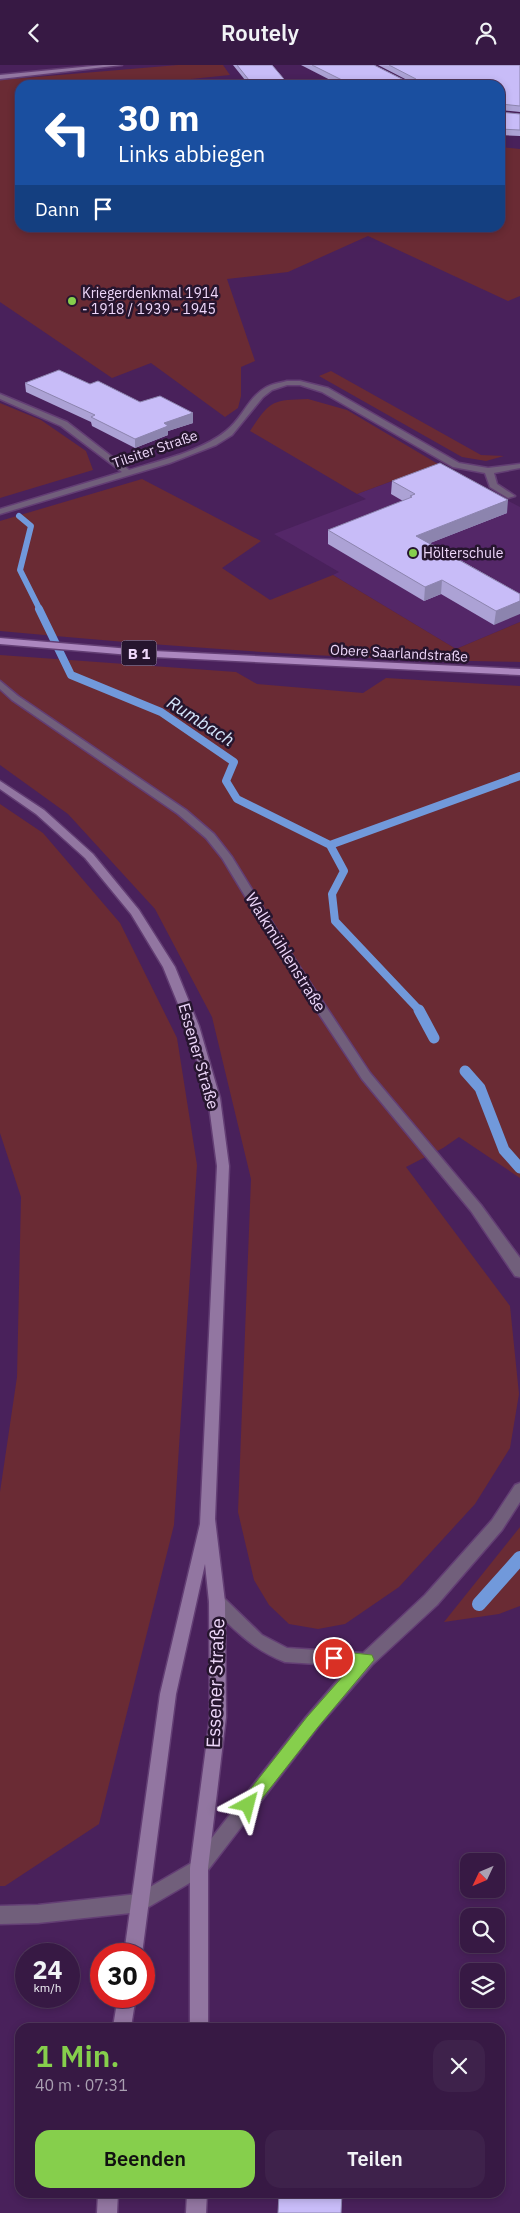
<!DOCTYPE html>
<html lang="de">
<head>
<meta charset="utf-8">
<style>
  :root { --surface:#371944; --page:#3e224b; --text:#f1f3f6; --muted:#aaa0b2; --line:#51385d; --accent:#86cf4c }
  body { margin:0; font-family:"IBM Plex Sans",sans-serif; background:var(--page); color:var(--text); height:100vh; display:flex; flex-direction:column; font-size:19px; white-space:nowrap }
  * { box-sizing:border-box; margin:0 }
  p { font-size:16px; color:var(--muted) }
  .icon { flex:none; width:28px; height:28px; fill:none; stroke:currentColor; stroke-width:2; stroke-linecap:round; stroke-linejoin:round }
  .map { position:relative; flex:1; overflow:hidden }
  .side { position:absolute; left:15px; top:1958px; width:490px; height:175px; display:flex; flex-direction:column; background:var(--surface); border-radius:15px; box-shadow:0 2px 8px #0003,0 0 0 1px var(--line) }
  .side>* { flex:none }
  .guide { position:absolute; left:15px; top:15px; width:490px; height:152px; border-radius:15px; box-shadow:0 2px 8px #0003,0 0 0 1px var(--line); background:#1a4fa0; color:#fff; overflow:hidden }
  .needle { width:32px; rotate:226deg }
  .buttons { position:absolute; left:460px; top:1788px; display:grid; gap:10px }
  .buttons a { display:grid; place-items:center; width:45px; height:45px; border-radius:10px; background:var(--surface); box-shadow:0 2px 8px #0003,0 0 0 1px var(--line); font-size:25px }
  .speed { position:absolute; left:15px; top:1878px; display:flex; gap:10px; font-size:25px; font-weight:700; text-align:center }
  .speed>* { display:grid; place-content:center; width:65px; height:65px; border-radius:50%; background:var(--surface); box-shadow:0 2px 8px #0003,0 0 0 1px var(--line); line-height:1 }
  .speed small { font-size:12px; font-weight:400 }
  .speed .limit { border:8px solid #d22; background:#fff; color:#111 }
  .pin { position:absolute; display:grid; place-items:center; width:42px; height:42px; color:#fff; margin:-21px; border:2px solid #fff; border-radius:50%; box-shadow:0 1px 5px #0007 }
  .me { position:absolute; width:55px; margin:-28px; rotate:38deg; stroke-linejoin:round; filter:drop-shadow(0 0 4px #0008) }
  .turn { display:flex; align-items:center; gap:18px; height:105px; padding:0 20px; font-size:22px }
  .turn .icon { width:65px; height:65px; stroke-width:2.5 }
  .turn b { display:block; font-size:35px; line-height:42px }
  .then { display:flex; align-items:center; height:48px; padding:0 20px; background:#0003; gap:10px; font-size:19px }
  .round { display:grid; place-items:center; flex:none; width:52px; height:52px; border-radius:15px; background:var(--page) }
  .headline { display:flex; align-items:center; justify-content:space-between; height:85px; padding:0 20px }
  h1 { font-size:30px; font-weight:600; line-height:38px; color:var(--accent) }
  .cta { display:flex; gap:10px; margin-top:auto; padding:10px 20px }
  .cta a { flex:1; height:58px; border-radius:15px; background:var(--accent); color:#111; font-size:20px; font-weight:600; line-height:58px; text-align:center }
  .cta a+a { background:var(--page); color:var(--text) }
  header { display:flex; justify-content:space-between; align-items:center; height:65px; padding:0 20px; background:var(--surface); font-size:22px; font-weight:600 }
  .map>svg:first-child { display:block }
  .built { fill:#542768 }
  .green { fill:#6a2b34 }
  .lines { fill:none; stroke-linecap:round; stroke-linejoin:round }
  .stream-far3 { stroke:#7199db; stroke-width:6 }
  .stream-far2 { stroke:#7199db; stroke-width:8 }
  .stream-far1 { stroke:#7199db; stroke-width:11 }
  .stream { stroke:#7199db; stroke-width:14 }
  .street-casing { stroke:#633e74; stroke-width:3 }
  .secondary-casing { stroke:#633e74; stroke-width:3 }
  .primary-casing { stroke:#633e74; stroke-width:3 }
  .street { fill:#715f7b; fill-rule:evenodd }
  .secondary { fill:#9276a1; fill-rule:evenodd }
  .primary { fill:#ac87bf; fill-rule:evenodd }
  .wall { fill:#aca2d5 }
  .shaded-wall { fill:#8c84ae }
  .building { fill:#c8bcf8; stroke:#8c84ae }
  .route { fill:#86cf4c; stroke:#578731 }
  .poi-dot { fill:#86cf4c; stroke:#26152e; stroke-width:2 }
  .labels { text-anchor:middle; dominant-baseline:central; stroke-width:5; stroke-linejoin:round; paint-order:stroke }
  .far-poi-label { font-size:14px; fill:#eed7fa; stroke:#26152e; text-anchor:start }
  .far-street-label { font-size:14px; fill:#eed7fa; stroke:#26152e }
  .shield { fill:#26152e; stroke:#b29dbd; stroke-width:1 }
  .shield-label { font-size:15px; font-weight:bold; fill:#eed7fa }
  .street-label { font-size:16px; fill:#eed7fa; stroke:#26152e }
  .water-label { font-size:18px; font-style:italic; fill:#d4e5fa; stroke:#26152e }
  .near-street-label { font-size:19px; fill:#eed7fa; stroke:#26152e }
</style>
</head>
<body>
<header><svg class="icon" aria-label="back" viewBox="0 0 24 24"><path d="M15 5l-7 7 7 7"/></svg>Routely<svg class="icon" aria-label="person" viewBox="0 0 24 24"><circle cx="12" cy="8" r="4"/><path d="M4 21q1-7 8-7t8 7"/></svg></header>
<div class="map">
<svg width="520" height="2148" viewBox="0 0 520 2148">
  <rect width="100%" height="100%" fill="#49215b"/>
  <!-- built -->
  <path class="built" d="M438 399 520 442V557L456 584 333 510 339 507 274 469 366 434 357 429Z"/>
  <!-- green -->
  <path class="green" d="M178 0H223L230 10 191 14 197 20H20V162H500V82L520 84V231L508 236 368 171 288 207 227 214 255 296 241 302V331L238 343 225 352 151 298 112 313 0 237V15Z
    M331 306 481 390 504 391 486 396 462 392 319 311Z
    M308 334 347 345 438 399 357 429 250 366C270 336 271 335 308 334Z
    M0 338 41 355 86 386 93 405 0 433Z
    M142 414 261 476 222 503 270 535 333 510 456 584 520 557V597C346 595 173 582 0 566V456Z
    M0 590 236 607 257 619 363 628 386 613 520 621V1113L459 1072 443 1083 406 1102 510 1241 519 1329 510 1383 475 1439 399 1522 345 1559 318 1564 289 1559 269 1540 254 1515 238 1447 251 1114 212 952 155 844 68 749 0 700Z
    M0 739 43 768 120 858 177 973 197 1100 174 1460 99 1759 5 1821H0V1427L17 1312 21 1132 0 1068Z
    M520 1462V1541L499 1549 444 1557Z"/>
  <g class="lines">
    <!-- stream-far3 -->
    <path class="stream-far3" d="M19 451 31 461 20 505 40 545"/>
    <!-- stream-far2 -->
    <path class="stream-far2" d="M39 544 71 610 161 647 234 697 226 716 237 734 330 780 344 806 332 829 335 856 421 947
      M330 780 520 711"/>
    <!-- stream-far1 -->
    <path class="stream-far1" d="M419 945 434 973
      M465 1006 480 1023 504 1085 520 1103"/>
    <!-- stream -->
    <path class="stream" d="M479 1539 520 1493"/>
    <!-- street casing -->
    <g class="street-casing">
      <path id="street" d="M287 316H300L328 323 459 398 488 403 520 399V403L494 408 497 419 515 431 508 433 490 422 485 408 453 402 322 327 300 320H287L272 325 263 332 232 370 216 380 170 398 0 449V444L122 407 61 361 0 334V329L67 357 129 405C159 396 202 386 226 366 242 354 248 333 265 323 271 319 280 318 287 316Z
        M0 616 18 631 186 745 214 769 232 792 299 901 370 1008 481 1140 520 1193V1212L515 1211 471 1146 362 1014 288 902 222 793 206 773 178 749 12 635 0 624Z
        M520 1418V1437L502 1465 437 1540 372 1600 318 1662 205 1809 140 1847 38 1858 0 1859V1841L38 1840 138 1829 193 1797 306 1652 350 1601 285 1597C253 1585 235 1565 211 1542L209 1537 211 1532 217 1530 223 1532 262 1570 287 1583 363 1588 425 1530 492 1455 515 1420Z"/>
    </g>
    <!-- secondary casing -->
    <g class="secondary-casing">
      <path id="secondary" d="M103 0H122L0 14V10Z
        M0 716 44 745 93 789 139 845 175 902 199 961 220 1033 229 1101 215 1454 225 1537 226 1652 208 1803V1962H190V1803L210 1652 209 1537 205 1499 176 1629 142 1889H124L160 1629 200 1459 217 1101 208 1033 187 961 163 902 131 849 85 793 36 749 0 724Z
        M118 1931H136L131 1962H113Z
        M98 2128H118L117 2148H97Z
        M187 2128H207L206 2148H186Z"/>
    </g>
    <!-- primary casing -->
    <g class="primary-casing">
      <path id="primary" d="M0 573 154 586 520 604V610L154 592 0 579Z"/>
    </g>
    <!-- street -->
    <use href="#street" class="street"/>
    <!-- secondary -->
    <use href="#secondary" class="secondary"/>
    <!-- primary -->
    <use href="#primary" class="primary"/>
  </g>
  <!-- wall -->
  <path class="wall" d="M233 0H272L289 20H249Z
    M301 0H374L406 16H409L378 0H520V47L500 45V20H340Z
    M500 46V47L520 49V71L500 70Z
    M25 318 90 319 193 358 168 366V370L135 383 92 361 91 357 26 327Z
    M392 416 507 448 430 478 520 529 494 560 441 529 424 536 328 479V465L403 436 391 429Z"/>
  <!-- shaded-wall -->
  <path class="shaded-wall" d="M193 348V358L168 366V370L135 383V374L164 358Z
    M508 435 507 448 415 484 416 471Z
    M442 515 441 529 424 536 425 522Z
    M520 536V549L494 560 496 546Z"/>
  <!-- building -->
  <path class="building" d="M237 0H272L289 20H253Z
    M312 0H374L406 16H414L416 14 389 0H520V41L501 39 500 40V20H352Z
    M500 46V47L520 49V65L500 64Z
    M59 305 90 319 98 316 140 337 160 331 193 348 164 358 168 361 135 374 91 352 95 350 25 318Z
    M440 398 508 435 416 471 520 529V536L496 546 442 515 425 522 328 465 412 432 410 431 415 429 392 416Z
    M279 2128H342L341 2148H278Z"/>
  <!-- route -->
  <path class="route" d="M334 1586 372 1590 374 1595 318 1662 253 1745 248 1747 242 1745 240 1740 242 1735 307 1652 352 1601 329 1598 326 1593 329 1588Z"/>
  <!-- markers -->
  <g class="poi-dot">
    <circle cx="72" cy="236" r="5"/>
    <circle cx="413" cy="488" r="5"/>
  </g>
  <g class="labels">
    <!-- far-poi labels -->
    <g class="far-poi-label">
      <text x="82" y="228">Kriegerdenkmal 1914<tspan x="82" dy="16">- 1918 / 1939 - 1945</tspan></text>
      <text x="423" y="488">Hölterschule</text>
    </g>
    <!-- far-street labels -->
    <g class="far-street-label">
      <text transform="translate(155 384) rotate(-19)">Tilsiter Straße</text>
      <text transform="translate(399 588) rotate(3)">Obere Saarlandstraße</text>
    </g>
    <!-- shield labels -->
    <rect class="shield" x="121.5" y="575.5" width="35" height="25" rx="4"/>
    <g class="shield-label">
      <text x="139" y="588">B 1</text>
    </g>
    <!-- street labels -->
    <g class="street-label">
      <text transform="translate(286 887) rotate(58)">Walkmühlenstraße</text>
      <text transform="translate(199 991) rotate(74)">Essener Straße</text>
    </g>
    <!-- water labels -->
    <g class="water-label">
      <text transform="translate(201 656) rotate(33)">Rumbach</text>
    </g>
    <!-- near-street labels -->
    <g class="near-street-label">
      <text transform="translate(215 1618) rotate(-88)">Essener Straße</text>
    </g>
  </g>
</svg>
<div class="buttons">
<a><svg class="needle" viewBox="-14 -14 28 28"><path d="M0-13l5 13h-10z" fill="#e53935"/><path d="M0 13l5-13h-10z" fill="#aaa0b2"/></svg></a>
<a><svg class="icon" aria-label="search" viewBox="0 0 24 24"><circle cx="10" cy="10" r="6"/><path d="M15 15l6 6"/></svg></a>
<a><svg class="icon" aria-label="layers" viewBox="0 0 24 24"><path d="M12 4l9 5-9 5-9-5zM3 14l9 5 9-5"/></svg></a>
</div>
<div class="speed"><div>24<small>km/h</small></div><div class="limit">30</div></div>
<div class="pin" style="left:334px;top:1593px;background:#d93025"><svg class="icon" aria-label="arrive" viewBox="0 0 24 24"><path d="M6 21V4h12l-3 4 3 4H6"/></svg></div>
<svg class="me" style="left:248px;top:1740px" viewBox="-20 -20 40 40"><path d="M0-17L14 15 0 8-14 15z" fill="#86cf4c" stroke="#fff" stroke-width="4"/></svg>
<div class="guide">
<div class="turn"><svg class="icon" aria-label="left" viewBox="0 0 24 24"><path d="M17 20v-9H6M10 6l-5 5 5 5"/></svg><div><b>30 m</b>Links abbiegen</div></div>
<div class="then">Dann<svg class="icon" aria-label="arrive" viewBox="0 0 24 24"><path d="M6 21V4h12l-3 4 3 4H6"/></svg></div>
</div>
<section class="side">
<div class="headline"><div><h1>1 Min.</h1><p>40 m · 07:31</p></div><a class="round"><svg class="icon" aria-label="close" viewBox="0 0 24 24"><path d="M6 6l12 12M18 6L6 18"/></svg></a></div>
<div class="cta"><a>Beenden</a><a>Teilen</a></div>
</section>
</div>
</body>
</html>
